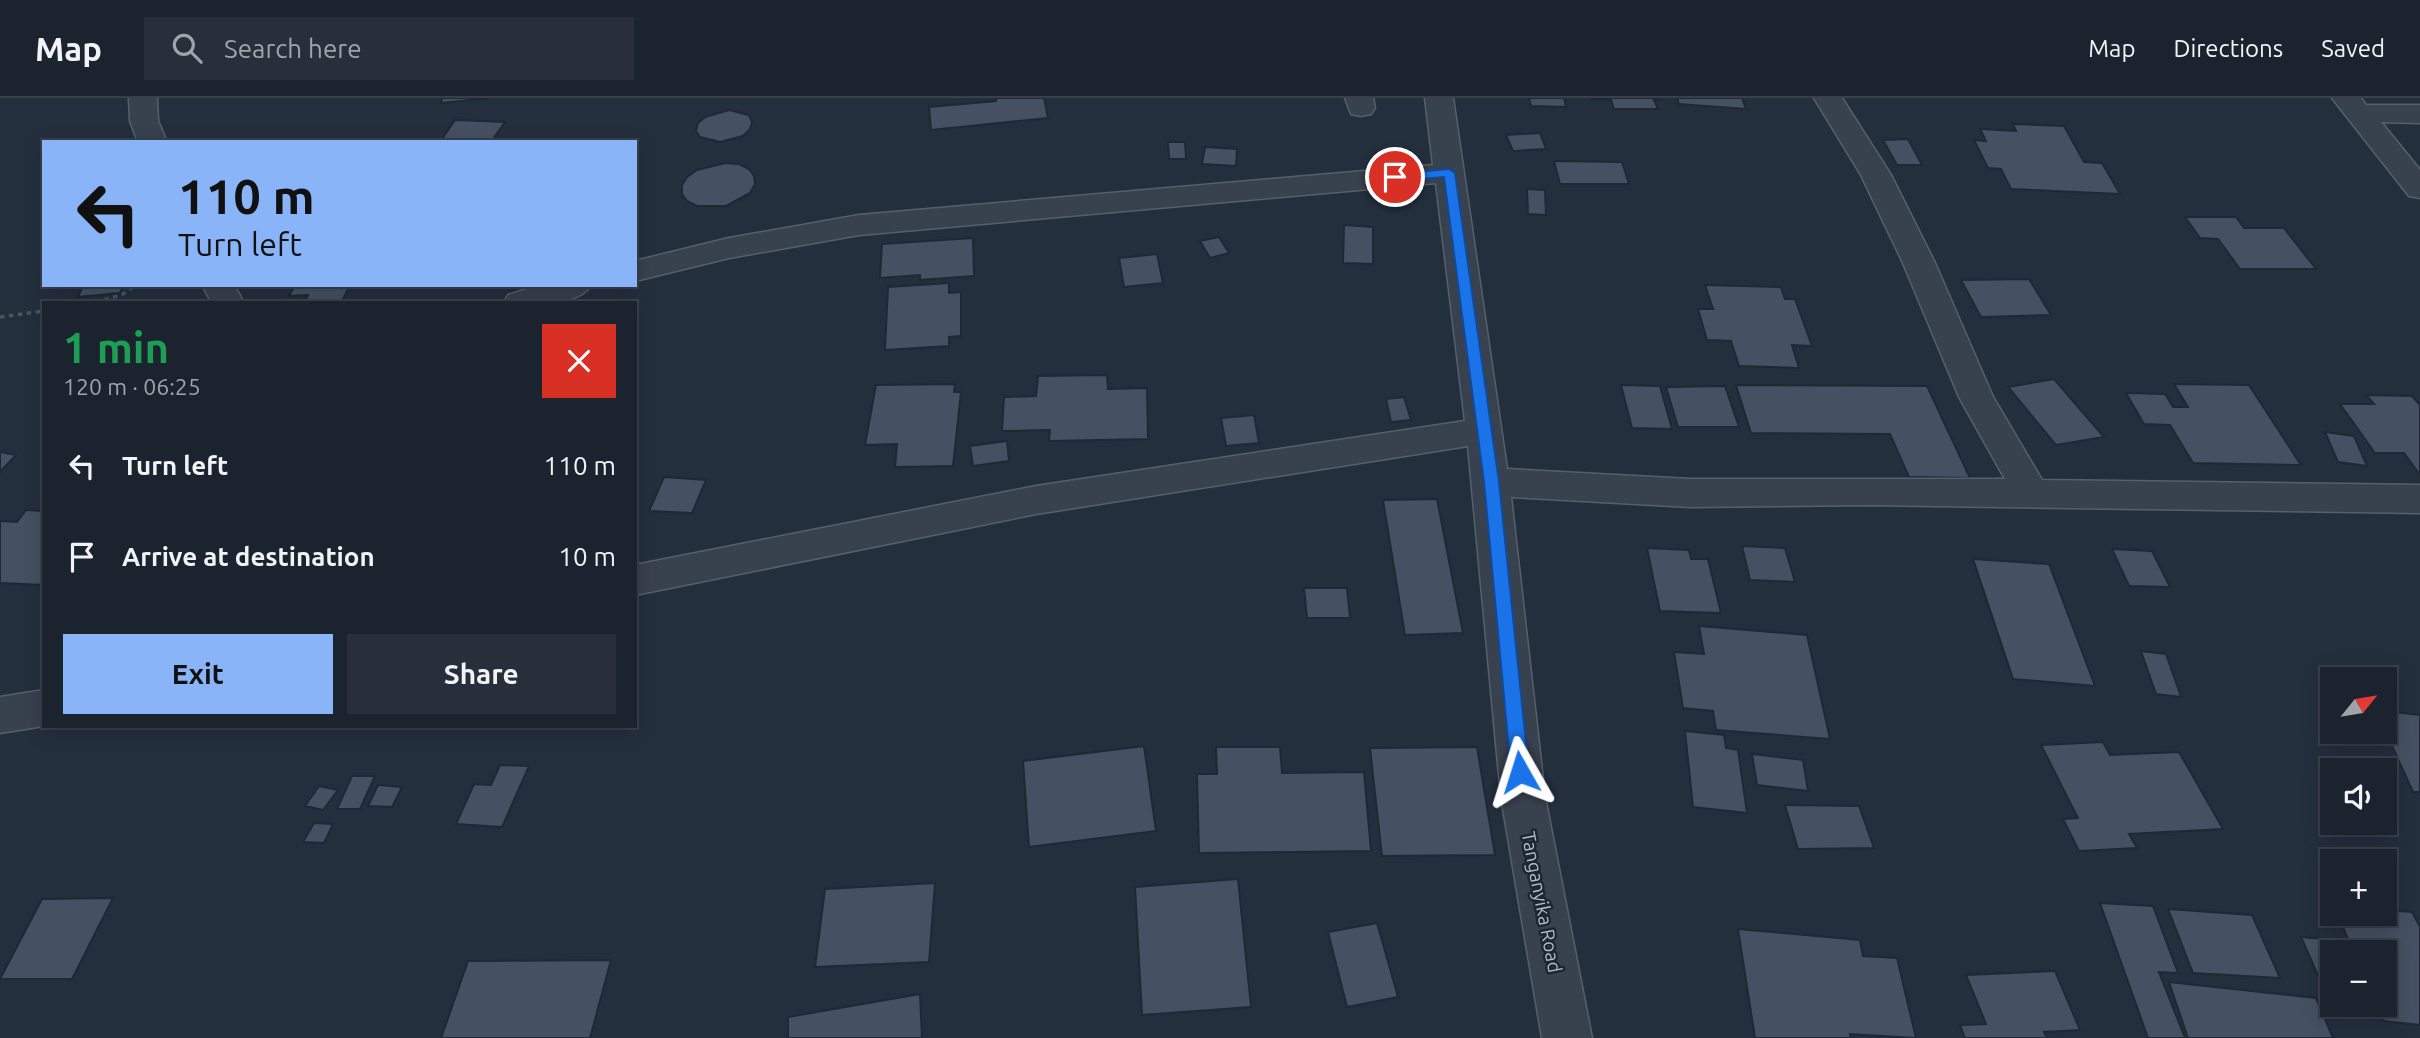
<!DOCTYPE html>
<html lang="en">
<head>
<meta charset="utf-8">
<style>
  :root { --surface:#1b232e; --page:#282f3a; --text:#f1f3f6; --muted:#a0a4aa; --line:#39404a; --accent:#8ab4f8 }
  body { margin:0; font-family:Ubuntu,sans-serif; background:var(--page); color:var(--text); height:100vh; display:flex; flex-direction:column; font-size:26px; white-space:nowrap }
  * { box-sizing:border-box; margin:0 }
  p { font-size:23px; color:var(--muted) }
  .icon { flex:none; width:38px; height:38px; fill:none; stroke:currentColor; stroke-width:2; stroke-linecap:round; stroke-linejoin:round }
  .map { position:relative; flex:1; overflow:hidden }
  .panel { position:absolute; left:42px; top:203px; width:595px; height:427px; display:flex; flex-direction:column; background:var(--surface); border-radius:0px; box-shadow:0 4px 18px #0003,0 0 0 2px var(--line) }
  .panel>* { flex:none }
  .banner { position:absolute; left:42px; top:42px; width:595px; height:147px; border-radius:0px; box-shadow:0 4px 18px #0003,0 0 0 2px var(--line); background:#8ab4f8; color:#111; overflow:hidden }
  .needle { width:46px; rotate:60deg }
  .buttons { position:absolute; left:2320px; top:569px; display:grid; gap:14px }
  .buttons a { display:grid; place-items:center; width:77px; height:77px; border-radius:0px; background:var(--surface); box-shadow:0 4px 18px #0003,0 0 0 2px var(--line); font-size:35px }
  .pin { position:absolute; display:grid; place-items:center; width:60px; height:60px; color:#fff; margin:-30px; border:4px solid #fff; border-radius:50%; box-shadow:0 2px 7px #0007 }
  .me { position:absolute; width:77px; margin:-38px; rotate:354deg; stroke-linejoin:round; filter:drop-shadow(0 0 5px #0008) }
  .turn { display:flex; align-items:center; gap:24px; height:147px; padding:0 21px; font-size:32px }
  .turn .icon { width:91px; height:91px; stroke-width:2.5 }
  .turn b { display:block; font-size:49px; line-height:60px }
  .round { display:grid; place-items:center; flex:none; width:74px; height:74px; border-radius:0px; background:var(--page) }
  .summary { display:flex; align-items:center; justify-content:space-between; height:119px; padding:0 21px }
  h1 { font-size:42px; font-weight:600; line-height:52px; color:#1e9e55 }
  .primary-button { display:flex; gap:14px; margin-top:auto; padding:14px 21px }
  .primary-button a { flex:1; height:80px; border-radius:0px; background:var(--accent); color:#111; font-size:28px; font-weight:600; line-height:80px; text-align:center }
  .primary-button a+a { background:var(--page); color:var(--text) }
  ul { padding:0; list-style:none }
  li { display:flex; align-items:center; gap:21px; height:91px; padding:0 21px }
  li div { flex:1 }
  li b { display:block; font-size:26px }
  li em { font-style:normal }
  header { display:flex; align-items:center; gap:42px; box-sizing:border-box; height:98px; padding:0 35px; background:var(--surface); border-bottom:2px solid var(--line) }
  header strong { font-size:33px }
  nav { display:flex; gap:38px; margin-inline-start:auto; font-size:24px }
  .search { width:490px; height:63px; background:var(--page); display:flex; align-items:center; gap:18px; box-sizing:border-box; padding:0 24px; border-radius:0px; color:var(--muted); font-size:26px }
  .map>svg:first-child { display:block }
  .building { fill:#455162; stroke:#1f2835; stroke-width:2; fill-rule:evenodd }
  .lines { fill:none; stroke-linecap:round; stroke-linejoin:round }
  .minor-casing { stroke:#565f6c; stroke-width:3 }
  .path { stroke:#44595c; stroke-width:3.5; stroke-dasharray:4.5 4.5; stroke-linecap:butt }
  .minor { fill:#38414e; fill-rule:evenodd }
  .route { fill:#1a73e8; stroke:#114b97; stroke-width:2 }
  .labels { text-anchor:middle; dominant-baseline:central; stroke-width:5; stroke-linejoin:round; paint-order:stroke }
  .street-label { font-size:19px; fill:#b4bcc9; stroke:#1d2633 }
</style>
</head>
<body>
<header>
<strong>Map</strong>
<div class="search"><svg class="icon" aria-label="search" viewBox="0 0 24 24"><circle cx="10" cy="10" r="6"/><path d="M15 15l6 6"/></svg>Search here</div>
<nav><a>Map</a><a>Directions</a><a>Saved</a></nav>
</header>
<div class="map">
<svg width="2420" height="940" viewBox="0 0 2420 940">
  <rect width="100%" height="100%" fill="#242f3e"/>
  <!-- building -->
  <path class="building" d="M442 0H490L441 5Z
    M996 0H1044L1048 20 931 32 929 9 996 3Z
    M1529 0H1564L1566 9 1531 8Z
    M1591 0H1660L1661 2H1654L1658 11H1614L1611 2H1592Z
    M1677 0H1742L1746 11 1679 6Z
    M729 12 749 17 752 24 750 31 743 38 720 44 700 39 696 33 698 25 705 19Z
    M455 22 505 24 491 44H440Z
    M2013 26 2064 28 2084 64 2102 65 2120 96 2011 91 2001 71 1988 70 1974 42 1986 43 1980 31 2016 33Z
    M1540 35 1546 51 1513 53 1506 37Z
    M1908 41 1922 67H1897L1883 42Z
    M1168 44H1185L1186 61H1169Z
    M1205 49 1237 51 1236 68 1202 66Z
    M1554 63 1622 64 1629 86H1560Z
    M725 65 739 66 749 71 754 78 755 86 750 95 726 108H697L687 103 682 96V87L687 79 697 72Z
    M1527 91 1545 92 1546 117 1528 116Z
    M2185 119H2236L2244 130H2284L2316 171H2240L2218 141 2200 140Z
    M1344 127 1373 129V166L1343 165Z
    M1219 139 1229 155 1210 160 1200 143Z
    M973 140 974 178 920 182V177L880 180 882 146Z
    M1157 156 1163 185 1124 189 1119 160Z
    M2029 181 2051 217 1981 219 1961 182Z
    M949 185V195L961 194V238L949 239V248L885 252 888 189Z
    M83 187H124L120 195 78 199Z
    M295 187H350L341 205H304L308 197 289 198Z
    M1705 187 1781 189 1785 201H1795L1812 248 1792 247 1799 270 1739 268 1731 243 1707 242 1698 211H1713Z
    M1107 277 1108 291 1147 290 1148 341 1049 343 1050 332 1002 333 1004 299 1036 298 1038 278Z
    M2054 281 2104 339 2056 347 2008 289Z
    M955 286 954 294H961L953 368 895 369 897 346 865 347 876 287Z
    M2174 286 2249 287 2301 367 2193 365 2170 327 2144 326 2126 295 2165 296 2173 309H2188Z
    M1621 287 1660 288 1672 331 1632 330Z
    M1736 287 1927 288 1970 380 1909 379 1890 336 1751 335Z
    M1725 288 1739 329H1678L1666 289Z
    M2366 297 2412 298 2420 307V377L2404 355H2375L2340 306H2374Z
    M1404 299 1411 322 1391 324 1386 301Z
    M1254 317 1259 345 1226 348 1221 320Z
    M2325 334 2354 338 2367 368 2338 364Z
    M1007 343 1009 363 973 368 970 348Z
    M0 354 16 357 0 374Z
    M664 379 706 382 692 415 649 413Z
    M1437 401 1463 535 1405 537 1383 402Z
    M26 412 44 413V487L0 485V423L17 424Z
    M1742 448 1785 450 1795 484 1750 482Z
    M1647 450 1689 452 1691 461H1708L1721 515 1660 513Z
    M2112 451 2152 453 2170 489 2129 488Z
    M1973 461 2049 466 2095 588 2013 581Z
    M1304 490H1347L1350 520H1307Z
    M1699 528 1807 537 1830 641 1716 632 1713 613 1683 610 1674 554 1704 556Z
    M2141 553 2166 556 2181 599 2156 596Z
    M2385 613 2420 617V694H2413L2388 639 2396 640Z
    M1685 633 1724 637 1726 650 1738 652 1747 715 1693 709Z
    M2103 644 2110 657 2179 654 2223 731 2129 736 2137 750 2079 753 2063 721 2078 720 2041 647Z
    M1144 648 1156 733 1029 749 1023 663Z
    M1216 649H1280L1282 675 1364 674 1371 753 1199 755 1197 676H1217Z
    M1477 649 1495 757 1382 758 1370 650Z
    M1752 656 1803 662 1808 693 1757 687Z
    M500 667 529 668 502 729 456 726 474 686 491 687Z
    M352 678H375L360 711H337Z
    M378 687 402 689 392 709 368 708Z
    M319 688 338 692 323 712 305 708Z
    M1785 707 1859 708 1874 750 1798 751Z
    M314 725 333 726 324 745 303 744Z
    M1238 781 1251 909 1142 917 1135 789Z
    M935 785 929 864 815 869 825 791Z
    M113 800 72 881H0L42 801Z
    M2100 805 2153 808 2178 875 2159 874 2185 940H2148Z
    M2168 811 2252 817 2280 880 2193 875Z
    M2385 812 2412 814 2420 829V927L2384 923 2379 912 2331 907 2301 839 2349 843 2337 816H2385ZM2333 854H2385V906H2333Z
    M1377 825 1398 899 1347 909 1328 834Z
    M1738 831 1860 842 1863 858 1897 860 1916 940 1850 936 1851 940H1755Z
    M611 862 590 940H441L468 863Z
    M2055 873 2080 932 2044 934 2047 940H1965L1960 927 1986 926 1966 877Z
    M2169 884 2316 900 2333 940H2188Z
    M920 896 922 940H788V919Z"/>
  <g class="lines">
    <!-- minor casing -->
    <g class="minor-casing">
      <path id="minor" d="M129 0H157L158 23 167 44H138L130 23Z
        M1345 0H1373L1375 10 1371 16 1361 18 1351 16Z
        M1425 0H1453L1507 371 1690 381H2005L1959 299 1903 165 1861 77 1814 0H1842L1891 77 1935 165 1993 299 2042 382 2420 387V415L1867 407 1690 409 1511 399 1545 699 1592 940H1542L1501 699 1468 348 1036 416 635 497V467L1036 388 1465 323 1436 85 859 137 729 160 635 183V163L729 140 859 117 1433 67Z
        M2332 0H2361L2366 7H2420V25L2381 24 2420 72V100L2409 98Z
        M202 187H234L244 205H212Z
        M540 187H591C577 210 528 205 504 205L508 197Z
        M44 592V628L0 635V599Z"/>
    </g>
    <!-- path -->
    <path class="path" d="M96 205 123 196 136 187
      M0 219 44 213"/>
    <!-- minor -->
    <use href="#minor" class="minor"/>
  </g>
  <!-- route -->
  <path class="route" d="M1449 71 1455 75 1499 384 1529 674 1526 679 1520 682 1514 679 1511 674 1484 384 1444 79 1395 83 1389 79 1395 76Z"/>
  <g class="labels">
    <!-- street labels -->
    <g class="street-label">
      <text transform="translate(1542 804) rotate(79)">Tanganyika Road</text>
    </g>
  </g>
</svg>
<div class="buttons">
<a><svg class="needle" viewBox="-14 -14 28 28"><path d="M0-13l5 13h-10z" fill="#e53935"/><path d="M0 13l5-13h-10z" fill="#a0a4aa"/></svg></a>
<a><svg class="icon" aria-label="sound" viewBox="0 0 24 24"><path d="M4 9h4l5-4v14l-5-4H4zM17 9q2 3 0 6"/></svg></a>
<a>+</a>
<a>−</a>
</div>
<div class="pin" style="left:1395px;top:79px;background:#d93025"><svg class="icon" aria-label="arrive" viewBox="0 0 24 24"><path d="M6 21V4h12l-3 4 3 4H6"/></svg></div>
<svg class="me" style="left:1520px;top:674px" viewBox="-20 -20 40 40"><path d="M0-17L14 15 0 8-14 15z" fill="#1a73e8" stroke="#fff" stroke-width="4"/></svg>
<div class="banner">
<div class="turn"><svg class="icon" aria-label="left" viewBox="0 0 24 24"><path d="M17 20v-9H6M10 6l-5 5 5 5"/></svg><div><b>110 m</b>Turn left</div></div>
</div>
<section class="panel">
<div class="summary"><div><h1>1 min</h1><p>120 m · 06:25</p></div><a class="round" style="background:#d93025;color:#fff"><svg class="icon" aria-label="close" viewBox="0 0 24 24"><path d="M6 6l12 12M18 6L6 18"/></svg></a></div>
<ul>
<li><svg class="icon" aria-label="left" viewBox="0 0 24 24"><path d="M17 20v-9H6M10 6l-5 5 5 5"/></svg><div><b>Turn left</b></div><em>110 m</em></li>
<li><svg class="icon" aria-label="arrive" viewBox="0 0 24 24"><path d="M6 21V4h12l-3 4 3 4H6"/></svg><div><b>Arrive at destination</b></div><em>10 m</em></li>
</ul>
<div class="primary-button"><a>Exit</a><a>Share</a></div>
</section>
</div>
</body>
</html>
